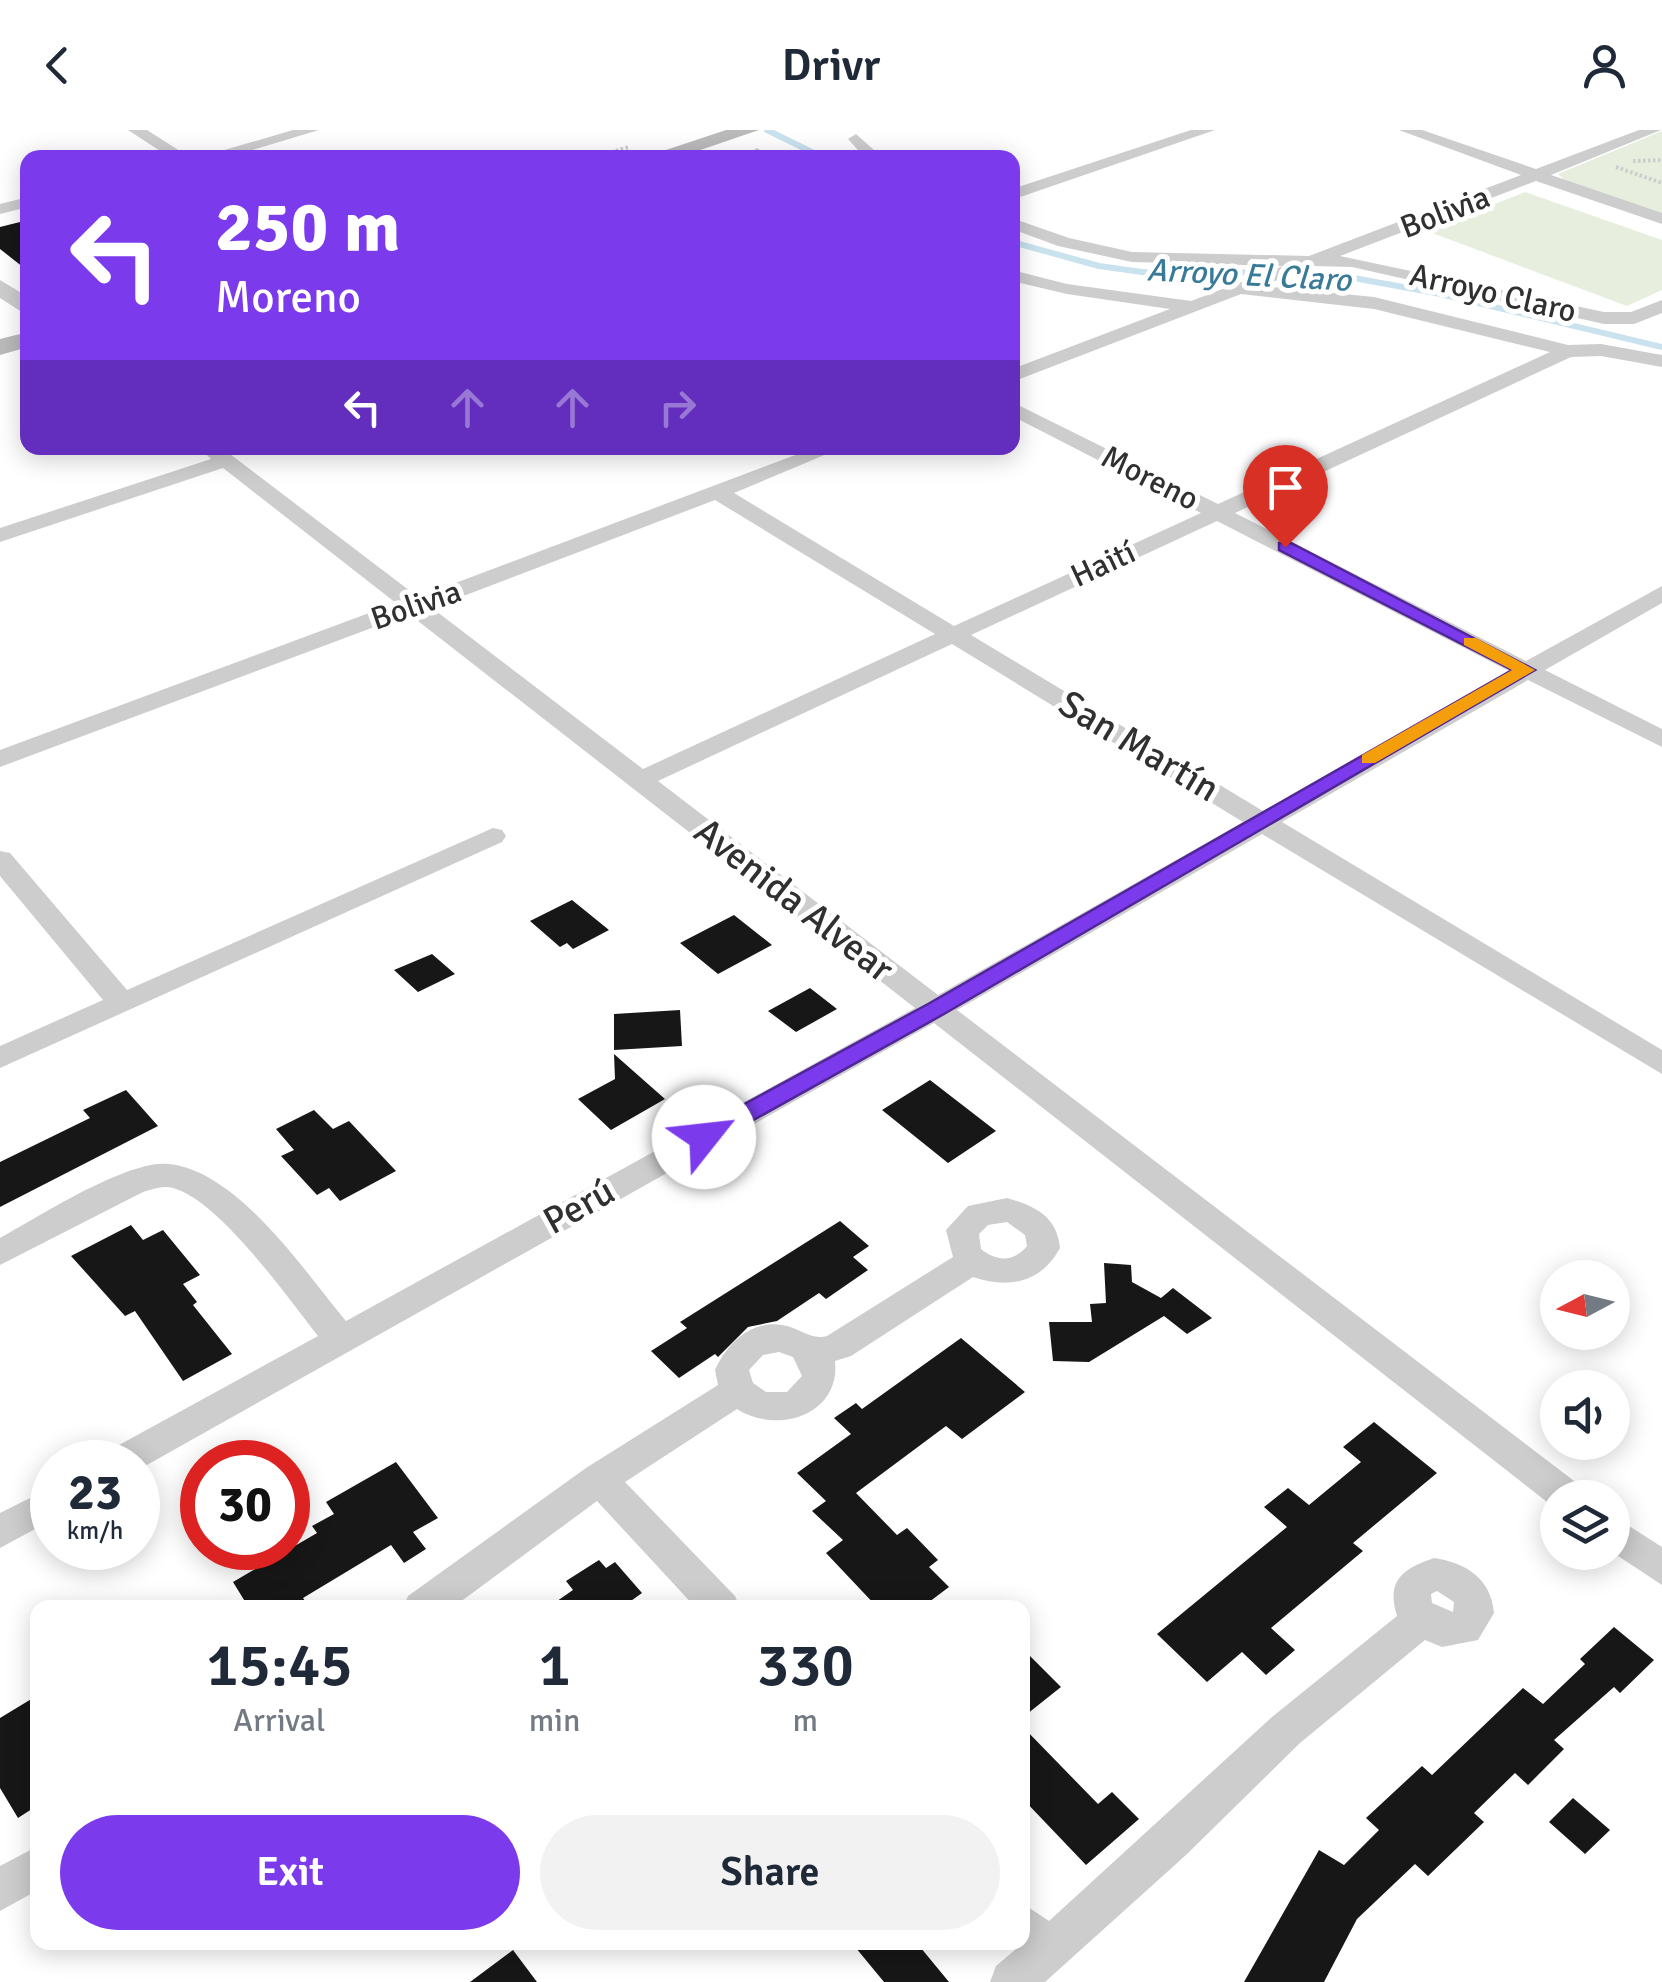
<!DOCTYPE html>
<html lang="en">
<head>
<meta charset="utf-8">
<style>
  :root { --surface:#fff; --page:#f2f2f3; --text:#1f2937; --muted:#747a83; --accent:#7c3aed }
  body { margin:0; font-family:Signika,sans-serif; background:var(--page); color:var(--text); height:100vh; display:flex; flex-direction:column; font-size:38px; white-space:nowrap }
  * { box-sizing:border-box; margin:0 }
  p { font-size:32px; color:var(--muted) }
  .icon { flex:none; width:55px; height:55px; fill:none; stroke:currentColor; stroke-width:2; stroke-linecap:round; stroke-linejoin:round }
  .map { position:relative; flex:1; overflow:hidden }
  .details { position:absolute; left:30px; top:1470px; width:1000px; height:350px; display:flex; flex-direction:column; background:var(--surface); border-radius:20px; box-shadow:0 5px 25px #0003 }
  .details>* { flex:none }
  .guide { position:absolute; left:20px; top:20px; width:1000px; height:305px; border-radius:20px; box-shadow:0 5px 25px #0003; background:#7c3aed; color:#fff; overflow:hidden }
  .needle { width:65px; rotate:263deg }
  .tools { position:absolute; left:1540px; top:1130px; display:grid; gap:20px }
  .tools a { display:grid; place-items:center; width:90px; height:90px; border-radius:50%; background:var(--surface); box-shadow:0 5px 25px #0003; font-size:50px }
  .speed { position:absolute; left:30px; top:1310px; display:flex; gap:20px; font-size:50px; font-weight:700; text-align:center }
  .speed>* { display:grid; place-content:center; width:130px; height:130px; border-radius:50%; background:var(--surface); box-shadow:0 5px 25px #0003; line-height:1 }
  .speed small { font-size:25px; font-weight:400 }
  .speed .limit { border:15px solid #d22; background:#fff; color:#111 }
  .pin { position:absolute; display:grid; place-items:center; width:85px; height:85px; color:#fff; margin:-102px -42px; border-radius:50% 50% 50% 0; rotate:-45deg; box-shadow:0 0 10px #0007 }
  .pin .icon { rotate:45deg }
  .me { position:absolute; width:110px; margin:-55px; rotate:61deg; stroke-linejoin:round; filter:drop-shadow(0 0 8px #0008) }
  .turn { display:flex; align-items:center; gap:35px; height:210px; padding:0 30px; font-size:45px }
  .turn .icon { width:130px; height:130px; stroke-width:2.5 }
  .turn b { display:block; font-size:70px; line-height:85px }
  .lanes { display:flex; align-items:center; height:95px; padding:0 30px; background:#0003; justify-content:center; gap:50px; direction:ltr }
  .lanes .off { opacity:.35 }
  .eta { display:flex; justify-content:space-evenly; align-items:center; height:170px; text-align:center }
  .eta b { font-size:60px; font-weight:600; line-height:70px }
  .button { display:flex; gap:20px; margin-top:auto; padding:20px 30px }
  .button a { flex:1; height:115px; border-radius:60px; background:var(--accent); color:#fff; font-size:40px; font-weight:600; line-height:115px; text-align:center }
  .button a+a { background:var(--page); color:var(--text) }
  header { display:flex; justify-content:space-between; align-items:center; height:130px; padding:0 30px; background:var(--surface); font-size:45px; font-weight:600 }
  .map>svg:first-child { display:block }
  .green { fill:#e7eedd }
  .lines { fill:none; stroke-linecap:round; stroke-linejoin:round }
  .stream { stroke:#c9e2ee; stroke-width:6 }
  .building { fill:#171717 }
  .path { stroke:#cdcdcd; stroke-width:4; stroke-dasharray:2.5 2.5; stroke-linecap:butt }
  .minor { fill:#cdcdcd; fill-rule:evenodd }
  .tertiary { fill:#cdcdcd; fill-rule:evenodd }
  .secondary { fill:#bababa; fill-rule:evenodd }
  .route { fill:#7c3aed; stroke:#51269a; stroke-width:2.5 }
  .slow { fill:#f59e0b }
  .labels { text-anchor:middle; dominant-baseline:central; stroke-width:10; stroke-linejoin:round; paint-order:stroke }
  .far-street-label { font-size:32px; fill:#303030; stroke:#fff }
  .far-water-label { font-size:32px; font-style:italic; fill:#387a98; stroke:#fff }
  .street-label { font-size:38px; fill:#303030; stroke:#fff }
</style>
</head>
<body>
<header><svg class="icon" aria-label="back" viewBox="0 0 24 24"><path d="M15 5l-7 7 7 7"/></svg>Drivr<svg class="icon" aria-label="person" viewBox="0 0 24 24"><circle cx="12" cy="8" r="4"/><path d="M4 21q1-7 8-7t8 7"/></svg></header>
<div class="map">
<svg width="1662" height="1852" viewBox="0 0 1662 1852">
  <rect width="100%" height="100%" fill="#fff"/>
  <!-- green -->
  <path class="green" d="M1662 1V82L1658 84 1565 51 1558 44Z
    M1525 62 1662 110V160L1627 176 1427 101Z"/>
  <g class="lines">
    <!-- stream -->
    <path class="stream" d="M767 0 824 28
      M1012 112 1099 136 1142 142 1326 143 1436 163 1662 217"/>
  </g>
  <!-- building -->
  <path class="building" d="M28 90V141L0 119V97Z
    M572 770 609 800 573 819 567 813 560 817 530 791Z
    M734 785 772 815 718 844 680 813Z
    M432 824 455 844 418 862 394 840Z
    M810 858 837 879 796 902 768 881Z
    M680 880 682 916 614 920V884Z
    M614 924 665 969 611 1000 578 969 615 949Z
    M930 950 996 1001 948 1033 882 980Z
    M126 960 158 996 0 1077V1032L90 988 83 980Z
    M314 980 333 999 349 991 396 1041 340 1071 329 1058 317 1065 281 1026 294 1020 276 999Z
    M840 1091 869 1116 853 1127 868 1140 826 1169 819 1163 777 1191 748 1197 718 1227 715 1224 679 1248 651 1221 687 1198 680 1192Z
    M131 1095 143 1110 163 1100 200 1145 183 1154 197 1172 193 1175 232 1224 183 1251 135 1181 125 1186 71 1126Z
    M1104 1133 1131 1135 1132 1152 1161 1168 1173 1158 1212 1188 1187 1204 1164 1186 1089 1232 1053 1231 1049 1192H1092L1090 1174 1106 1173Z
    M961 1208 1025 1262 962 1309 946 1296 856 1363 897 1405 907 1398 938 1430 929 1437 949 1457 921 1478H878L826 1423 843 1410 812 1381 826 1371 797 1343 851 1304 834 1288 856 1273 862 1279Z
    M1374 1292 1437 1343 1353 1413 1363 1421 1271 1498 1295 1520 1266 1545 1242 1522 1207 1552 1157 1504 1287 1397 1264 1377 1288 1358 1309 1375 1361 1332 1343 1317Z
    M396 1332 438 1388 413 1402 426 1419 404 1433 391 1415 303 1468 310 1478H249L233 1452 317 1403 312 1396 334 1384 326 1372Z
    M599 1430 606 1438 615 1432 642 1463 621 1478H547L573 1460 566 1451Z
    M1614 1497 1654 1530 1620 1563 1614 1557 1554 1610 1564 1619 1528 1655 1515 1643 1474 1683 1484 1692 1428 1746 1415 1734 1357 1789 1324 1852H1244L1319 1720 1344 1735 1379 1700 1366 1688 1422 1636 1432 1645 1523 1558 1543 1574 1585 1534 1580 1529Z
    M1022 1518 1061 1557 1022 1588Z
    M38 1565V1675L18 1688 0 1658V1588Z
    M1022 1596 1098 1674 1112 1662 1139 1689 1086 1735 1022 1668Z
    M1573 1668 1610 1700 1585 1724 1549 1692Z
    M851 1812H916L949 1852H884Z
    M513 1820 537 1852H470Z"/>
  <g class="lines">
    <!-- path -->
    <path class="path" d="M592 28 629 17
      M1633 31 1662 30
      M1616 37 1662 53"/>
    <!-- minor -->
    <path class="minor" d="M128 0H147L191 28H171Z
      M293 0H319L226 28H197Z
      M1191 0H1215L1012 70V59Z
      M1399 0H1422L1536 39 1639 0H1661L1551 45 1662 83V94L1536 51 1340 126 1604 182H1631L1662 170V183L1634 194H1604L1352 137 1314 136 1262 156 1374 167 1568 215 1601 214 1662 225V237L1601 226 1571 227 1235 383 1526 531 1662 456V473L1545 540 1662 599V617L1528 550 1282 692 1662 920V944L1262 704 957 880 1582 1357 1587 1368H1558L1556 1379 934 893 138 1340V1332H103L108 1321 318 1206C288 1168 219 1070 173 1058 163 1055 153 1059 143 1062L0 1135V1108C38 1087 128 1029 169 1034 238 1041 304 1141 346 1191L915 878 409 484 0 637V620L396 473 223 338 0 412V398L211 329 200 318H222L418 467 814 318H841L734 363 954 496 1201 383 1012 286V272L1218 374 1550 222 1374 179 1241 164 1012 252V239L1170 179 1067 164 1012 151V140L1067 154 1191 171 1283 136 1132 132 1058 116 1012 99V88L1069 108 1132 122 1309 126 1521 45ZM715 370 935 504 643 639 432 478ZM1217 391 1509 541 1263 681 971 505ZM952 514 1243 692 938 865 658 651Z
      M856 4 883 28H865L848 9Z
      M757 18 772 28H753L749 23Z
      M28 67V77L0 84V74Z
      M493 698 502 700 506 706 502 712 0 938V916L103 870 0 746V721L10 723 127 860Z
      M1007 1068C1035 1076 1057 1086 1060 1118 1041 1153 1009 1159 973 1147L851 1226 835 1231C841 1285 777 1305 737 1279L625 1352 735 1466 740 1478H696L597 1371 452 1478H403L408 1466 586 1338 718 1255 715 1240C727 1214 750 1190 782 1195 798 1197 812 1211 827 1206L953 1127 946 1100 968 1076ZM1007 1092 1025 1105 1027 1116C1014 1132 997 1132 981 1119L979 1104 988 1095ZM779 1222 793 1227 802 1246 787 1262H766L753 1253 749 1240 763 1225Z
      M52 1357V1390L0 1418V1383Z
      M1612 1385 1662 1417V1455L1612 1422Z
      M1434 1428C1466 1433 1491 1448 1494 1483L1478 1510 1442 1517 1425 1510 1300 1613 1186 1725 1045 1852H990L996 1836 1016 1819 1010 1812H1022V1773L1049 1791 1272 1587 1397 1486C1386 1451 1402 1439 1434 1428ZM1437 1461 1454 1472 1453 1482 1432 1473 1431 1464Z
      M38 1716V1760L0 1781V1736Z"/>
    <!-- tertiary -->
    <path class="tertiary" d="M0 150 28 167V186L0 168Z"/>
    <!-- secondary -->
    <path class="secondary" d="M726 0H759L677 28H642Z
      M28 202V217L0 225V209Z"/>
  </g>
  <!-- route -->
  <path class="route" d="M1279 413H1291L1535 540 944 884 712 1013H695V1001L928 874 1512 540 1279 420Z"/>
  <!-- slow -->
  <path class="slow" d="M1464 508H1476L1535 540 1375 633H1362V625L1512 540 1464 515Z"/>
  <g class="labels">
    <!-- far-street labels -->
    <g class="far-street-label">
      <text transform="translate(1445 82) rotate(-21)">Bolivia</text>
      <text transform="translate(1493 163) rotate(13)">Arroyo Claro</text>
      <text transform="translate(1150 348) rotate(27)">Moreno</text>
      <text transform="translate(1103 434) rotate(-25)">Haití</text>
      <text transform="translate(416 475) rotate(-19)">Bolivia</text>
    </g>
    <!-- far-water labels -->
    <g class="far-water-label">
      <text transform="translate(1249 145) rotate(3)">Arroyo El Claro</text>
    </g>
    <!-- street labels -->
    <g class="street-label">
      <text transform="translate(1139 616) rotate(31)">San Martín</text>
      <text transform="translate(794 770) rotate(38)">Avenida Alvear</text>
      <text transform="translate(579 1076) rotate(-29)">Perú</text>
    </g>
  </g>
</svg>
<div class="tools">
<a><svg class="needle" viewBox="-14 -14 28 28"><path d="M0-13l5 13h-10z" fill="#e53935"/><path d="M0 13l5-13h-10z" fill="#747a83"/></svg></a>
<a><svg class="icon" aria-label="sound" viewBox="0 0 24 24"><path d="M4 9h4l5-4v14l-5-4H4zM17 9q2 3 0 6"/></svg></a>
<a><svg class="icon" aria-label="layers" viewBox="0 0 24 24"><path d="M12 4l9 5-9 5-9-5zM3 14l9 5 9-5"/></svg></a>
</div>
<div class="speed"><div>23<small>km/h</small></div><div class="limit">30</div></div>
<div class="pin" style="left:1285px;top:417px;background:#d93025"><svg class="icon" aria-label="arrive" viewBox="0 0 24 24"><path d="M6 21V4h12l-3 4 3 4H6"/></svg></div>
<svg class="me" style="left:704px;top:1007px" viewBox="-20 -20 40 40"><circle r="19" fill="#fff"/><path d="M0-13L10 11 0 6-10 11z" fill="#7c3aed"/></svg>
<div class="guide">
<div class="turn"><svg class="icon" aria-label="left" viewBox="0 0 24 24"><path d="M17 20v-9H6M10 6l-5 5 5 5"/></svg><div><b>250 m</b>Moreno</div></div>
<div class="lanes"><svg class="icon" aria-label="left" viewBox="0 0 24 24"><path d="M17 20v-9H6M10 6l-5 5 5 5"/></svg><svg class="icon off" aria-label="ahead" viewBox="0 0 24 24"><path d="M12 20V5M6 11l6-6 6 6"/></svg><svg class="icon off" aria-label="ahead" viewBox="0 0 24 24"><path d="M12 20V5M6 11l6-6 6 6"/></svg><svg class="icon off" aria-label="right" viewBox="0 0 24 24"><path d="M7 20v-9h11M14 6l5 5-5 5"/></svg></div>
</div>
<section class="details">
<div class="eta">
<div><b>15:45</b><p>Arrival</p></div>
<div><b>1</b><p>min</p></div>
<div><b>330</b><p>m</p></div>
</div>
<div class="button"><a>Exit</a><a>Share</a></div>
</section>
</div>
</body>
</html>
